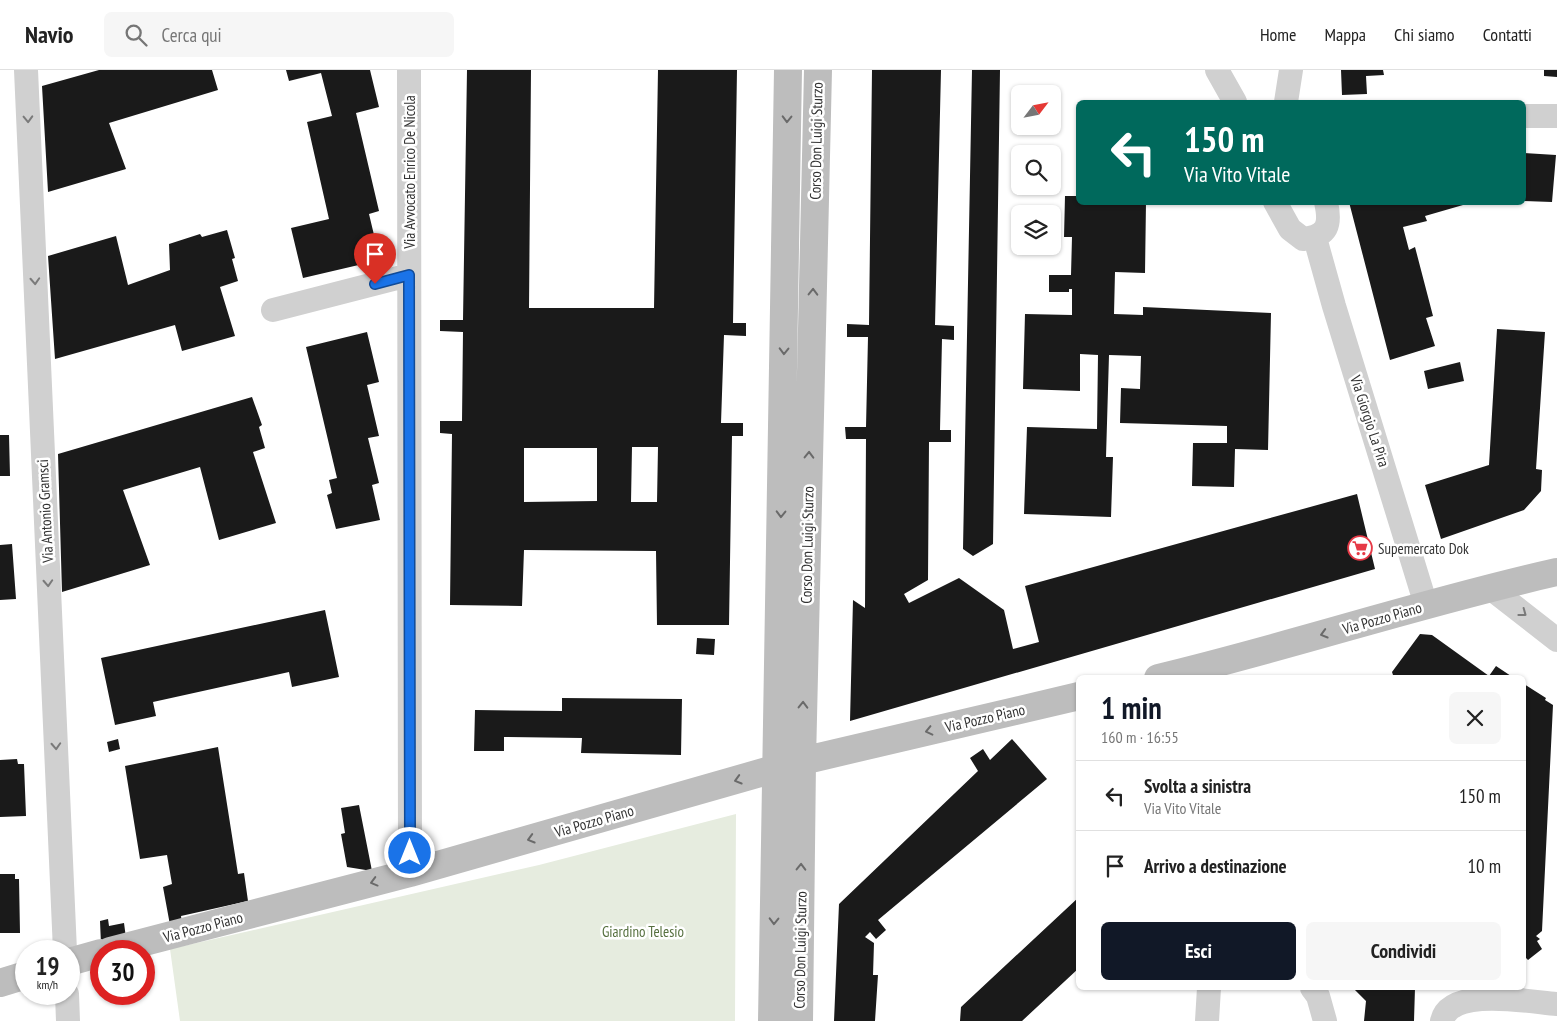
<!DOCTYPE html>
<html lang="it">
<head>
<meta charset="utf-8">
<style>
  :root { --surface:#fff; --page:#f6f6f6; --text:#222; --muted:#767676; --line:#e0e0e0; --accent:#111827 }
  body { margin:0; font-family:"PT Sans Narrow",sans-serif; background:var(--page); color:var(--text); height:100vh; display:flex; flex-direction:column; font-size:19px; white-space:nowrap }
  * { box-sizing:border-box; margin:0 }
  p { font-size:16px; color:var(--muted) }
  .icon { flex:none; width:28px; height:28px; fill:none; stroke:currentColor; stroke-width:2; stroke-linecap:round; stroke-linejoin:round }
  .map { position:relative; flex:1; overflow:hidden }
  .details { position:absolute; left:1076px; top:605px; width:450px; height:315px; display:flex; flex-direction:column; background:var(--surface); border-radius:8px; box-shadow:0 1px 4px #0004 }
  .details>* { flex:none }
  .guide { position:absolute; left:1076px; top:30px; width:450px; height:105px; border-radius:8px; box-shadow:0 1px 4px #0004; background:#00695c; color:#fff; overflow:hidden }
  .needle { width:32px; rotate:58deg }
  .controls { position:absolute; left:1011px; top:15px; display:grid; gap:10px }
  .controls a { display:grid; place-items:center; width:50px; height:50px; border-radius:8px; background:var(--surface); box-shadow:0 1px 4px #0004; font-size:25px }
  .speed { position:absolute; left:15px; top:870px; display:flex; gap:10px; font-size:25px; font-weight:700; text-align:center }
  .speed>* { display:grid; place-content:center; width:65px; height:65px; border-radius:50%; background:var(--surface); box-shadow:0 1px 4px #0004; line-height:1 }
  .speed small { font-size:12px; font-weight:400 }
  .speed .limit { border:8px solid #d22; background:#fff; color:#111 }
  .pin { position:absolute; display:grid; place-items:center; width:42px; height:42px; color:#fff; margin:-51px -21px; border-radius:50% 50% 50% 0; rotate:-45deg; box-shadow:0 0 5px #0007 }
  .pin .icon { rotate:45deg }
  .me { position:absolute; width:55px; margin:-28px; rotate:0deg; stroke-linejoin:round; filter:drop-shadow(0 0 4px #0008) }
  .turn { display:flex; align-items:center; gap:18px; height:105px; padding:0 25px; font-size:22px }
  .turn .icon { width:65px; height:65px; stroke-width:2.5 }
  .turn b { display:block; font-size:35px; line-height:42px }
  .round { display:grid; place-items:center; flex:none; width:52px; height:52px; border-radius:8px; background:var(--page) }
  .summary { display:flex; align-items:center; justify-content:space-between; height:85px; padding:0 25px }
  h1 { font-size:30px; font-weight:700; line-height:38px; color:var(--accent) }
  .primary-button { display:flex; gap:10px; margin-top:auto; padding:10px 25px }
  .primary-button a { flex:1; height:58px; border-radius:8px; background:var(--accent); color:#fff; font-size:20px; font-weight:700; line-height:58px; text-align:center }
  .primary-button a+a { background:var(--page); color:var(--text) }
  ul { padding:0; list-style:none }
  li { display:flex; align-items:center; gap:15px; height:70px; padding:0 25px; border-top:1px solid var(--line) }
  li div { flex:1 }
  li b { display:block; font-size:19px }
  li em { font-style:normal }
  header { display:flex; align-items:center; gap:30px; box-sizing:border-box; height:70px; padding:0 25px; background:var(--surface); border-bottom:1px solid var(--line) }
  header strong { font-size:24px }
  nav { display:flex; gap:28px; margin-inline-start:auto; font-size:18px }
  .search { width:350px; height:45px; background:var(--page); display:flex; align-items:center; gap:12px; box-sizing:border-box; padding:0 18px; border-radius:8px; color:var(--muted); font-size:19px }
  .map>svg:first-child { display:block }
  .green { fill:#e6ecdf }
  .building { fill:#1a1a1a; fill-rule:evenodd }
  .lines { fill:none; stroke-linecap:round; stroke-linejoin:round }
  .street { stroke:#d0d0d0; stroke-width:24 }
  .secondary { stroke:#bdbdbd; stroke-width:28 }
  .oneway { stroke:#7a7a7a }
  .oneway2 { stroke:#6a6a6a }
  .route-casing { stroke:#114b97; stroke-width:12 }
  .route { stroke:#1a73e8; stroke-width:9 }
  .labels { text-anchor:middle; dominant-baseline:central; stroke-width:5; stroke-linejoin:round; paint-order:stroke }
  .street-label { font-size:15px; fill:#333; stroke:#fff }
  .poi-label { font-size:15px; fill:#333; stroke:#fff; text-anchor:start }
  .park-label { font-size:15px; fill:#56703f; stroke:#fff }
</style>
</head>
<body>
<header>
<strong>Navio</strong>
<div class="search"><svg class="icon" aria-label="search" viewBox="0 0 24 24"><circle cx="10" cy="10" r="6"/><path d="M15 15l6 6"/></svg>Cerca qui</div>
<nav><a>Home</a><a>Mappa</a><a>Chi siamo</a><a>Contatti</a></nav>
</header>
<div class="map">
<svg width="1557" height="951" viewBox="0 0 1557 951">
  <rect width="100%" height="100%" fill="#fff"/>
  <!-- green -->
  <path class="green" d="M736 744 735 951H180L170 879 539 795Z"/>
  <!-- building -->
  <path class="building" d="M99 0H212L218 20 109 53 126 99 48 122 42 16Z
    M286 0H370L379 37 356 43 379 141 369 144 380 190 303 208 291 158 329 149 307 52 332 46 321 3 289 11Z
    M467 0H531L529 238H654L658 0H737L733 253H746V266L724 265 721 353H743V366H732L729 555H657L656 481 524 480 522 536 450 535 452 364 440 363V351H462L463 262 440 261V250H463ZM632 377H658L657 432H631ZM524 378H597V431L524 432Z
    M872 0H941L935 255 954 256V270L942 269 940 360H951V372H929L928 510 904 524 909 533 959 508 1004 540 1013 579 1039 572 1025 516 1357 424 1375 499 850 651 853 530 865 538 866 369H846L845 357H866L868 267H847V254L869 255Z
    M972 0H1000L993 474 973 486 963 479Z
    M1341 0H1383L1384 5 1366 6 1367 24 1342 25Z
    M1544 0H1557V7L1544 6Z
    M1524 83 1556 85 1552 132 1524 131Z
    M1065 126H1079V132H1146L1145 203 1115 202 1114 244 1143 245V237L1271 243 1268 380 1235 379 1234 417 1192 416 1193 373H1227V356L1120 353 1121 318 1140 319 1141 286 1109 285 1106 387H1113L1111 447 1024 444 1027 357 1097 359 1098 285 1080 284V321L1023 319 1025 244 1072 245V219H1069V222H1049V205H1071L1072 167H1064Z
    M1349 132H1463V135L1425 146 1427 151 1403 157 1409 180 1415 177 1433 246 1426 248 1435 276 1390 290Z
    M227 160 235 188 232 189 238 211 220 217 235 266 182 281 175 255 55 289 48 186 116 166 128 215 170 200 169 174 200 164 202 167Z
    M1497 259 1545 262 1536 399 1542 400 1541 421 1524 440 1441 469 1425 415 1489 395Z
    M367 262 379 312 367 315 379 366 368 368 379 413 372 415 380 450 336 459 327 425 332 423 329 410 337 408 306 277Z
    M1460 292 1464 311 1428 319 1424 301Z
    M252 327 262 355 259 357 265 378 253 382 276 453 219 470 200 397 123 420 150 495 62 522 58 384Z
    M0 365H9L10 406H0Z
    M12 474 16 529 0 530V475Z
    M325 540 339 607 292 617 289 602 153 632 156 646 115 655 101 588Z
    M1420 564 1432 565 1489 606 1496 596 1514 608H1394L1392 602Z
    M697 568 715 569 714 585 696 584Z
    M1524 614 1546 628 1545 630 1553 635 1542 861 1536 866 1540 869 1537 871 1542 879 1528 890 1524 886Z
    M562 628 682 629 681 685 581 683 582 668 504 667V681H474L475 640 562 641Z
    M118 669 120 679 109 682 107 672Z
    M1012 669 1047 709 878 850 886 860 876 869 870 862 865 867 874 873 873 905H878L875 951H834L839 834 978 701 970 688 983 679 990 690Z
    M218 677 238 804 244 803 248 831 181 846 182 853 170 855 163 817 172 814 167 785 140 789 125 696Z
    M17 689 18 694H24L26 746 0 747V690Z
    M359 735 372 801 347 797 341 764 345 763 341 738Z
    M0 804H15V809H19L20 863H0Z
    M1079 827V898L1022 951H960L961 937Z
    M108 849 109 856 124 853 126 868 101 874 100 851Z
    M1353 918H1415L1414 951H1364L1366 931Z"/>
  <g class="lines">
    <!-- street -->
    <path class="street" d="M26 0 65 881
      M409 0 410 803
      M1217 0 1235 32
      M1286 32 1291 0
      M1524 46H1557
      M1275 132 1290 159 1303 169C1328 166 1331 155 1326 132
      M1315 168 1334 236 1426 535
      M273 240 409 205
      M1489 517 1557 570
      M1312 918 1318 926 1325 951
      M67 924 68 951
      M1207 951 1209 918
      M1442 951C1450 916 1530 932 1557 934"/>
    <!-- secondary -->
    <path class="secondary" d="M1158 608C1292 576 1423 532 1557 502
      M110 881 410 803 802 691 1079 626
      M69 892 101 883
      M0 913 26 905
      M772 951 788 0
      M799 951 802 691 818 0"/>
  </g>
  <!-- one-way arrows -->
  <defs><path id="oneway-chevron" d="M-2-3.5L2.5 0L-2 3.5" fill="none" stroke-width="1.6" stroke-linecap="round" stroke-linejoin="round" transform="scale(1.25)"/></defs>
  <g class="oneway">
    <use href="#oneway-chevron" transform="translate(28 49) rotate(88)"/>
    <use href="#oneway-chevron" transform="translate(35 211) rotate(87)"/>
    <use href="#oneway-chevron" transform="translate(48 513) rotate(87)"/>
    <use href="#oneway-chevron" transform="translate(1523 543) rotate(37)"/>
    <use href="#oneway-chevron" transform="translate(56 676) rotate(87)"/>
  </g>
  <g class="oneway2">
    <use href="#oneway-chevron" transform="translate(787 49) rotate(91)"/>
    <use href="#oneway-chevron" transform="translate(813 222) rotate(-89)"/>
    <use href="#oneway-chevron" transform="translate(784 281) rotate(91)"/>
    <use href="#oneway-chevron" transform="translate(809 385) rotate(-89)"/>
    <use href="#oneway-chevron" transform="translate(781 444) rotate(91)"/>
    <use href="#oneway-chevron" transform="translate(1324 564) rotate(164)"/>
    <use href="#oneway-chevron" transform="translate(803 635) rotate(-89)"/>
    <use href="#oneway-chevron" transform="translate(929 661) rotate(167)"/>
    <use href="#oneway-chevron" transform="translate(738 710) rotate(164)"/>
    <use href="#oneway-chevron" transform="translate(531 769) rotate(164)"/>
    <use href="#oneway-chevron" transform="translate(801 797) rotate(-89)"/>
    <use href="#oneway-chevron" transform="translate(374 812) rotate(165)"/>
    <use href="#oneway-chevron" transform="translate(774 851) rotate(91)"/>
  </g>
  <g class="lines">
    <!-- route casing -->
    <g class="route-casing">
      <path id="route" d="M375 214 409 205 410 783"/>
    </g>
    <!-- route -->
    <use href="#route" class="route"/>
  </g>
  <!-- icons -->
  <defs>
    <g id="supermarket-ring" transform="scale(1.25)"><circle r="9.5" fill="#fff" stroke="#e63946" stroke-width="1.5"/><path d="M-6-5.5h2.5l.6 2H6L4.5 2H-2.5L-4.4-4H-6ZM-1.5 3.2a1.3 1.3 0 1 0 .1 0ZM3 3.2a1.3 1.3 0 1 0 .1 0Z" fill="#e63946"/></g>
  </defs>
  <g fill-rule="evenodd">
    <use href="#supermarket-ring" x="1360" y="478"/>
  </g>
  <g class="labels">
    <!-- street labels -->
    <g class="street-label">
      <text transform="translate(816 71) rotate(-89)">Corso Don Luigi Sturzo</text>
      <text transform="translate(409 102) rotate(-90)">Via Avvocato Enrico De Nicola</text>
      <text transform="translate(1370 351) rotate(72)">Via Giorgio La Pira</text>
      <text transform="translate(45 441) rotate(-93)">Via Antonio Gramsci</text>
      <text transform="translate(807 475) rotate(-89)">Corso Don Luigi Sturzo</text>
      <text transform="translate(1382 548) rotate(-16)">Via Pozzo Piano</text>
      <text transform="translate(985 648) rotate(-13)">Via Pozzo Piano</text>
      <text transform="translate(594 751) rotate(-16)">Via Pozzo Piano</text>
      <text transform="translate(203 857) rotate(-15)">Via Pozzo Piano</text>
      <text transform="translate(800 880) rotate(-89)">Corso Don Luigi Sturzo</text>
    </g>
    <!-- poi labels -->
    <g class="poi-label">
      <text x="1378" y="478">Supemercato Dok</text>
    </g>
    <!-- park labels -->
    <g class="park-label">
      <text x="643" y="861">Giardino Telesio</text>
    </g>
  </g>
</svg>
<div class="controls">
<a><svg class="needle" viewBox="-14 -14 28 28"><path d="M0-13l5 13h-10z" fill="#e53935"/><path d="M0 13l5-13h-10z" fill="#767676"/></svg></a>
<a><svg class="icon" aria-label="search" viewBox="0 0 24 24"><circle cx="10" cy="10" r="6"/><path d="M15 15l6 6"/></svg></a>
<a><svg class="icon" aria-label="layers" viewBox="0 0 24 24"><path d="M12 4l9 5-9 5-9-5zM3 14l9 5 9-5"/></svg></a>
</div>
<div class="speed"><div>19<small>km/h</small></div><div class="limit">30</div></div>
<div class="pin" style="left:375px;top:214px;background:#d93025"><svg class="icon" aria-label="arrive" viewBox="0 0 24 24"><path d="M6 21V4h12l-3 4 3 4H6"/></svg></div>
<svg class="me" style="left:410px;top:783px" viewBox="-20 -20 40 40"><circle r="17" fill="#1a73e8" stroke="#fff" stroke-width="3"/><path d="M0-11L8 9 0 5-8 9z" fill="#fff"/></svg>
<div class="guide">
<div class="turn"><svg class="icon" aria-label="left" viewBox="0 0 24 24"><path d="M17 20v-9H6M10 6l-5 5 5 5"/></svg><div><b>150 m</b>Via Vito Vitale</div></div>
</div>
<section class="details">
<div class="summary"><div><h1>1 min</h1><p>160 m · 16:55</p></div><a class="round"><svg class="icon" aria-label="close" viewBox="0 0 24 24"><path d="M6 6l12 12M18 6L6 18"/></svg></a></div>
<ul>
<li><svg class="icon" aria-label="left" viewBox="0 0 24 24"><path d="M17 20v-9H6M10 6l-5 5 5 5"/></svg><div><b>Svolta a sinistra</b><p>Via Vito Vitale</p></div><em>150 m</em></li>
<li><svg class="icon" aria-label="arrive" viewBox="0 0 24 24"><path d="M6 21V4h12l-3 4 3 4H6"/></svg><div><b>Arrivo a destinazione</b></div><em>10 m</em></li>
</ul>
<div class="primary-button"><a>Esci</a><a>Condividi</a></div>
</section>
</div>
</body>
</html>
